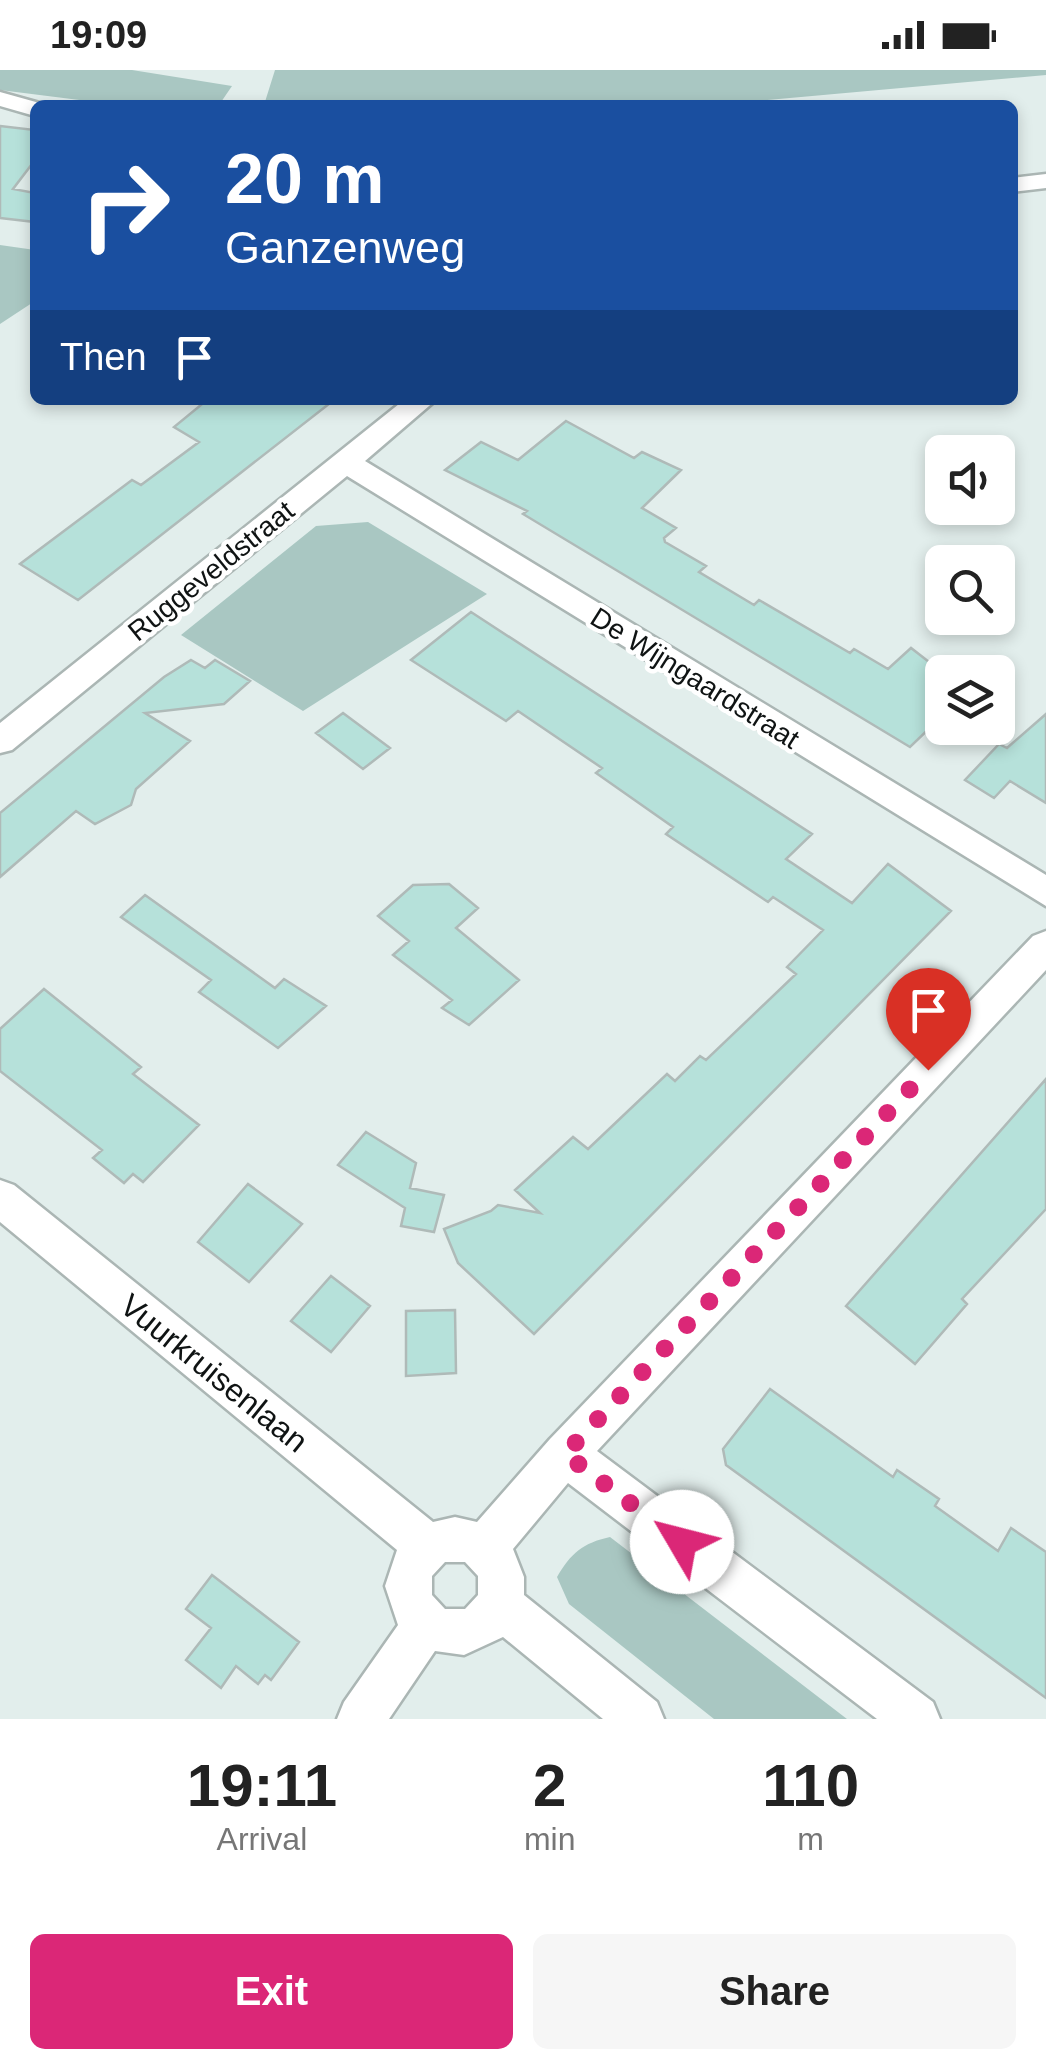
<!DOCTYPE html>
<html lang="en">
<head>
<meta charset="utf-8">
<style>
  :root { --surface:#fff; --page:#f6f6f6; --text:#222; --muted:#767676; --accent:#db2777 }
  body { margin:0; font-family:Helvetica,sans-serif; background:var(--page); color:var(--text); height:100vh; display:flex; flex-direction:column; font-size:38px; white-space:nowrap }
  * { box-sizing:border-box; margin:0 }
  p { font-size:32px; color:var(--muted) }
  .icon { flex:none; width:55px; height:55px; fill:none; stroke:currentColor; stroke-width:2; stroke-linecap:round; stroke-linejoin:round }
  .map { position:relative; height:1649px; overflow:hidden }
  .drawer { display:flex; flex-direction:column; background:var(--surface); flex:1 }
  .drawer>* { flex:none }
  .guide { position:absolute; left:30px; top:30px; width:988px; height:305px; border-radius:15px; box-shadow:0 5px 15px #0003; background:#1a4fa0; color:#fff; overflow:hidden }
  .controls { position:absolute; left:925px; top:365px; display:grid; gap:20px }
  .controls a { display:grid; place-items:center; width:90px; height:90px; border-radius:15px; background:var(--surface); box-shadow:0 5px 15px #0003; font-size:50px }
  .pin { position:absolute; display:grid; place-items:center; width:85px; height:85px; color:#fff; margin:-102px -42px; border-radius:50% 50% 50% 0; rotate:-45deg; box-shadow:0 0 10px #0007 }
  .pin .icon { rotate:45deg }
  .me { position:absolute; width:110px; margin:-55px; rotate:307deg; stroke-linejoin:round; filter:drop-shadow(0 0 8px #0008) }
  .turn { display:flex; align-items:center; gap:35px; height:210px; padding:0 30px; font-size:45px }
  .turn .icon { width:130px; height:130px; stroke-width:2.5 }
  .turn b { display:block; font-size:70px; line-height:85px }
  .then { display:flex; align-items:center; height:95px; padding:0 30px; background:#0003; gap:20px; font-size:38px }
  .eta { display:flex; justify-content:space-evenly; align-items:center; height:170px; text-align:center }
  .eta b { font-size:60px; font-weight:700; line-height:70px }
  .primary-button { display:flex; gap:20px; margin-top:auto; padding:20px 30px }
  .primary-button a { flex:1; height:115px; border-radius:15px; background:var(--accent); color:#fff; font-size:40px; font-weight:700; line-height:115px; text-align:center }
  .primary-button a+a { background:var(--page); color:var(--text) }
  .status { display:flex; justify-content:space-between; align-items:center; height:70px; padding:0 50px; background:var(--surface); direction:ltr }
  .status svg { height:28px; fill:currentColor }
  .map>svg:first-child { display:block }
  .green { fill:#a9c7c2 }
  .building { fill:#b6e1da; stroke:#afbab8; stroke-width:2.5 }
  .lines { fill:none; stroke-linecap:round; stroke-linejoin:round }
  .minor-casing { stroke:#abb6b4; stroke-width:5 }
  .minor { fill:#fff; fill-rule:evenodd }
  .route { stroke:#db2777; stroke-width:18; stroke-dasharray:0 32.4 }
  .labels { text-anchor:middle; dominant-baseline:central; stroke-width:9; stroke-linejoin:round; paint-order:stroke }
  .street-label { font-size:28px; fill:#0f1313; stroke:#fff }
  .near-street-label { font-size:32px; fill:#0f1313; stroke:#fff }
</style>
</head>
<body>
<div class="status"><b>19:09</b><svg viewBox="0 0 49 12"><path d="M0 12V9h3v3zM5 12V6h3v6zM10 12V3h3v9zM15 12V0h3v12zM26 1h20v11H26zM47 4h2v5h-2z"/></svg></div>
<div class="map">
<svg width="1046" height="1649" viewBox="0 0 1046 1649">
  <rect width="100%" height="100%" fill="#e2eeec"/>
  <!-- green -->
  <path class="green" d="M0 0H132L232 16 219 35H119L0 20Z
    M275 0H1046V5L711 35H264Z
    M0 175 35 180V231L0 254Z
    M368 452 487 524 303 641 181 565 316 456Z
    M610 1467 847 1649H714L569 1534 557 1507C571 1483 583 1473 610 1467Z"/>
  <!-- building -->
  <path class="building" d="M0 56 35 60V90L13 119 35 123V152L0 148Z
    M207 330H334L78 530 20 494 132 410 141 415 199 372 174 357Z
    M566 351 634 388 642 382 681 400 642 438 676 458 664 468 665 472 706 496 699 502 754 535 759 530 850 583 854 579 888 599 911 578 942 602V639L932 650 936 652 910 677 523 444 527 441 445 400 481 372 518 390Z
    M471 542 812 764 786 789 852 833 888 794 951 841 534 1264 458 1193 444 1159 491 1141 498 1135 540 1143 515 1120 573 1067 588 1079 667 1004 675 1011 700 986 706 990 796 904 787 897 823 860 773 827 768 832 666 764 673 757 596 703 602 698 518 641 506 651 411 590Z
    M191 590 205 598 215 590 250 611 224 634 145 643 190 671 136 719 131 735 95 754 76 741 0 807V743L164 607Z
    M343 643 390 678 363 699 316 663Z
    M1046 644V733L1010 711 994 728 965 710 999 674 1007 678Z
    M449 814 478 838 456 858 519 910 469 955 442 938 452 930 393 885 409 871 378 846 413 815Z
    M145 825 275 918 284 909 326 936 278 978 199 922 211 910 121 847Z
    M44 919 141 997 133 1004 199 1055 143 1112 133 1104 124 1113 93 1088 102 1080 0 1001V959Z
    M1046 1009V1139L962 1229 967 1234 915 1294 846 1236Z
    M366 1062 416 1093 410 1118 444 1125 434 1162 401 1156 405 1138 338 1095Z
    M248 1114 302 1154 249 1212 198 1172Z
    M331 1206 370 1236 331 1282 291 1251Z
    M455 1240 456 1303 406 1306V1241Z
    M770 1319 893 1407 897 1400 939 1429 935 1436 998 1481 1011 1458 1046 1482V1628L726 1395 723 1379Z
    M212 1505 299 1572 271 1610 265 1605 258 1614 236 1596 221 1618 186 1590 211 1558 186 1539Z"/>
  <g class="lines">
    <!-- minor casing -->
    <g class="minor-casing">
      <path id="minor" d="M0 22 43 34 44 35H35V46L0 36Z
        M1046 104V118L1012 122V108Z
        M404 330H436L365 391 1046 805V836L347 406 12 680 0 683V653Z
        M1046 861V900L597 1381 933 1632 940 1649H877L568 1413 513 1479 524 1507V1525L657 1632 664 1649H603L503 1567 464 1585 435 1581 389 1649H337L344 1632 398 1555 385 1516 397 1480 0 1152V1110L14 1115 433 1452 455 1447 477 1452 550 1369 1033 866ZM445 1492H465L478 1506V1525L465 1539H445L432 1525V1506Z"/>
    </g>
    <!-- minor -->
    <use href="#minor" class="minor"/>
  </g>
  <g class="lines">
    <!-- route -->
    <path class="route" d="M682 1472 565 1384 928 1000"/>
  </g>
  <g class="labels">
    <!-- street labels -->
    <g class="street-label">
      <text transform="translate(211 501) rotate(-39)">Ruggeveldstraat</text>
      <text transform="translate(695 608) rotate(32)">De Wijngaardstraat</text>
    </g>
    <!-- near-street labels -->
    <g class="near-street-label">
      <text transform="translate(214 1303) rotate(39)">Vuurkruisenlaan</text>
    </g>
  </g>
</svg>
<div class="controls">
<a><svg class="icon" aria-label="sound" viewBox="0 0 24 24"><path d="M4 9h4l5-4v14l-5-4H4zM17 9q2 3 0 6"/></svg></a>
<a><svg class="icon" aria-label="search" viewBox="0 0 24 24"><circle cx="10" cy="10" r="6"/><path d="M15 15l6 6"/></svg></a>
<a><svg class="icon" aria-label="layers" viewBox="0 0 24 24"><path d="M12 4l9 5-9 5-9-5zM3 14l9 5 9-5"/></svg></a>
</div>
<div class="pin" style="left:928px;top:1000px;background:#d93025"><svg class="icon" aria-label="arrive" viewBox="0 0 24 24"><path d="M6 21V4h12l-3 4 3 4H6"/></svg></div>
<svg class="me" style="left:682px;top:1472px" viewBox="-20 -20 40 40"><circle r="19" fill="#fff"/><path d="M0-13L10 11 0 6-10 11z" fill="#db2777"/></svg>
<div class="guide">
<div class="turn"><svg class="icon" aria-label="right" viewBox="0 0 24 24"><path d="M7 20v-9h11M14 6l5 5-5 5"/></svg><div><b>20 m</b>Ganzenweg</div></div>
<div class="then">Then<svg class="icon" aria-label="arrive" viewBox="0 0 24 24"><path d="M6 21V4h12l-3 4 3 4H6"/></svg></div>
</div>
</div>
<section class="drawer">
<div class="eta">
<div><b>19:11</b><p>Arrival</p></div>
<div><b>2</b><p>min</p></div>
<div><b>110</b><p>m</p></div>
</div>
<div class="primary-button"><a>Exit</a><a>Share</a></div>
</section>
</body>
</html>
